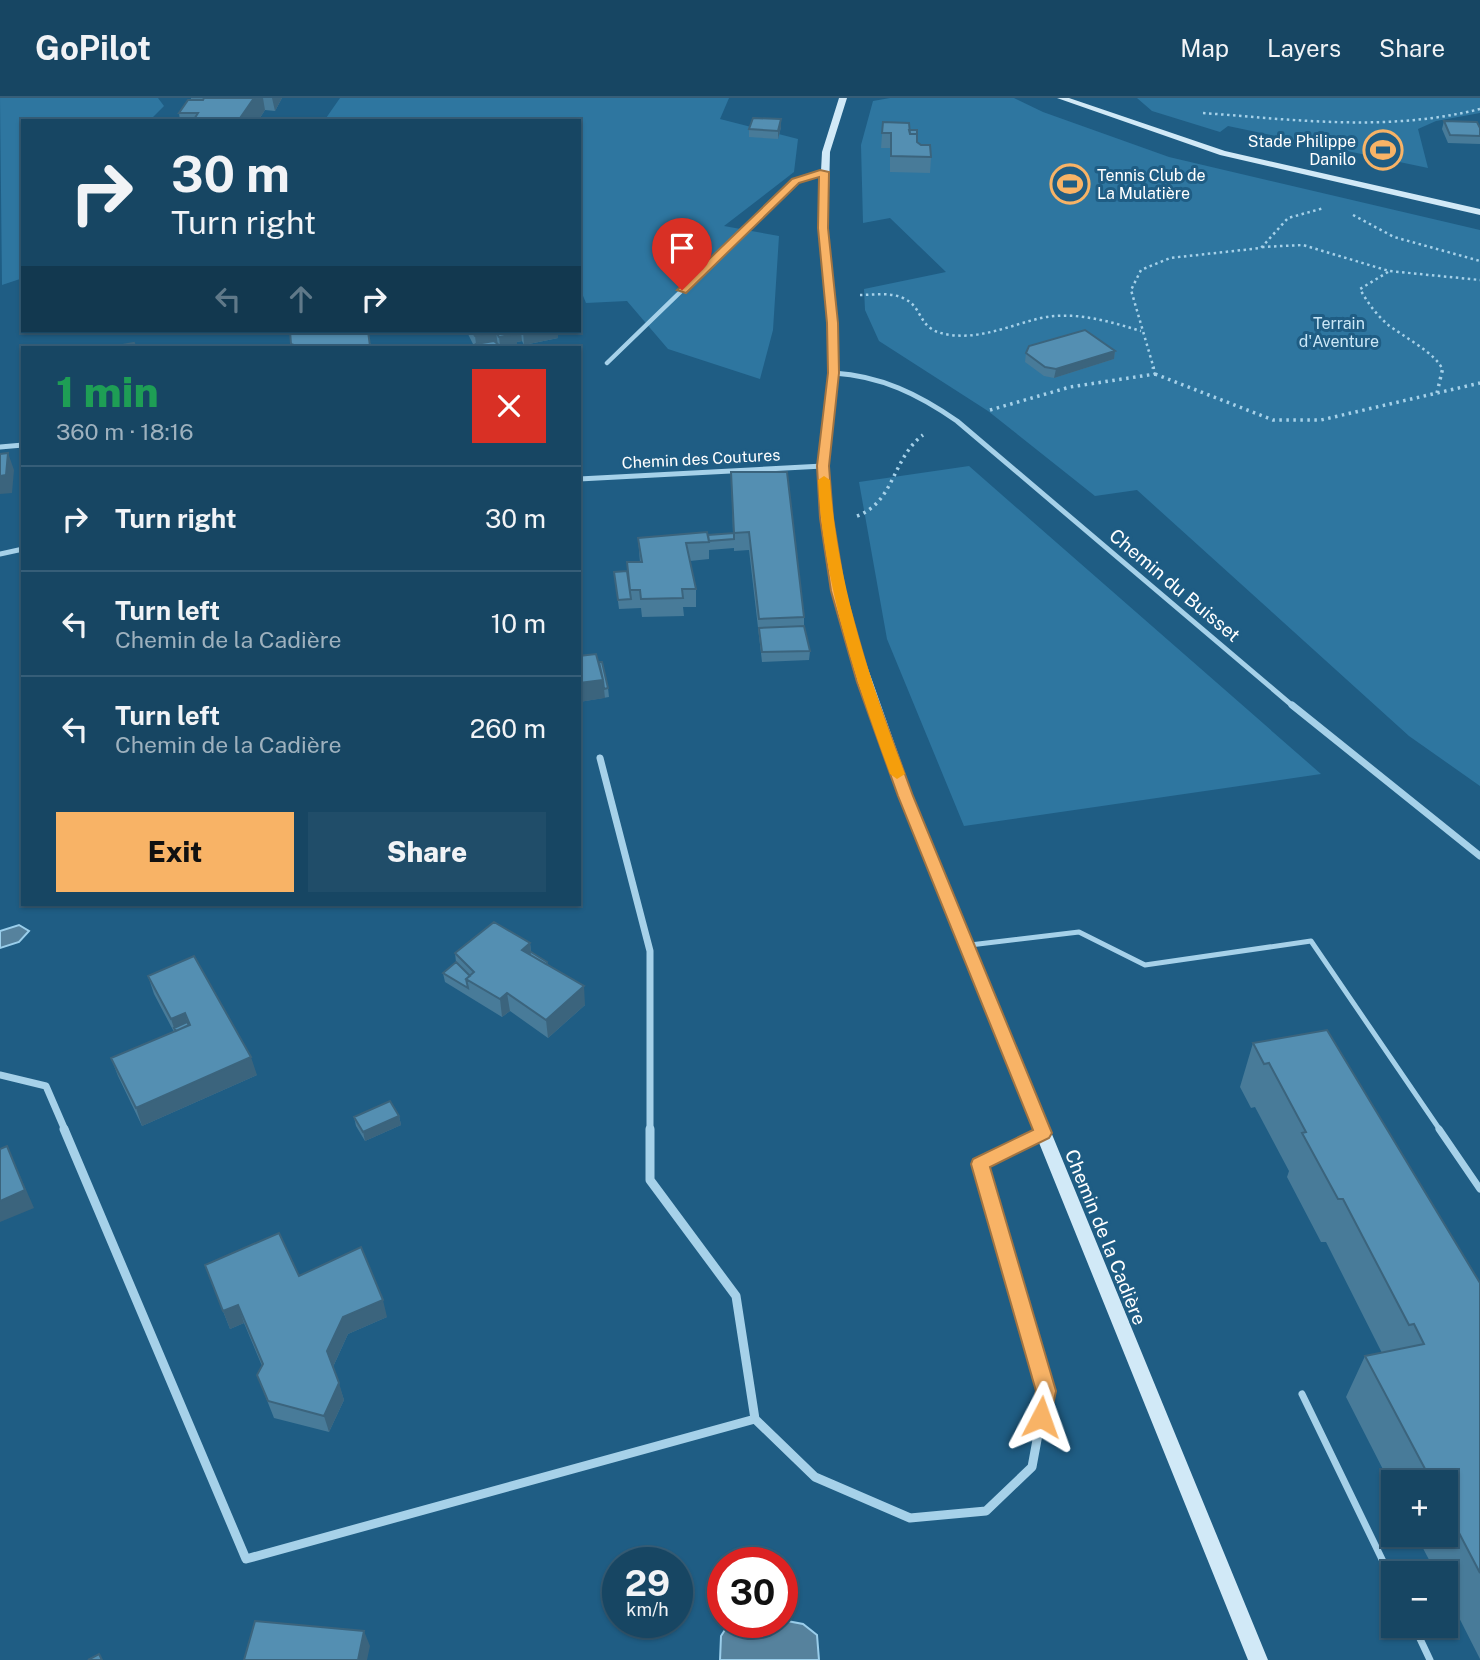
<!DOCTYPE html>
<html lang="en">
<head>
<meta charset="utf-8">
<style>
  :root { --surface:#174663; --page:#204d69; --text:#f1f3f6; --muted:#9eb1be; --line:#365e78; --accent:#f8b366 }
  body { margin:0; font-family:"Public Sans",sans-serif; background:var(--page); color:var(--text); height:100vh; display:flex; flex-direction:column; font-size:26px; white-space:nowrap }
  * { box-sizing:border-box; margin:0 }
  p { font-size:23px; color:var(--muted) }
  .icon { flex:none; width:38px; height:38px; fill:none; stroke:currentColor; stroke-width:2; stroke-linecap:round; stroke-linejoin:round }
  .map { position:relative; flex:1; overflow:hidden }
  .drawer { position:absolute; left:21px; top:248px; width:560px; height:560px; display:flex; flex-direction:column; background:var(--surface); border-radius:0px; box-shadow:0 2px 5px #0004,0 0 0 2px var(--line) }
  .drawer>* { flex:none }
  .banner { position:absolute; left:21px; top:21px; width:560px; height:214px; border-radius:0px; box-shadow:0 2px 5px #0004,0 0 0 2px var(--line); background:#174663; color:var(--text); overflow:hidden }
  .buttons { position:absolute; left:1381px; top:1372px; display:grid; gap:14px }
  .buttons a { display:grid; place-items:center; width:77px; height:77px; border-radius:0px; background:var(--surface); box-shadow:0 2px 5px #0004,0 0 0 2px var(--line); font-size:35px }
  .speed { position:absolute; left:602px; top:1449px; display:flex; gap:14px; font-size:35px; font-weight:700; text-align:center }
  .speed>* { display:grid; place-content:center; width:91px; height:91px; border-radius:50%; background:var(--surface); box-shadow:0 2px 5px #0004,0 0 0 2px var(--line); line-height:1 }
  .speed small { font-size:18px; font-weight:400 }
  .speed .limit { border:10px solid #d22; background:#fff; color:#111 }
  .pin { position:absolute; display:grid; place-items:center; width:60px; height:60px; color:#fff; margin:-72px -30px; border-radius:50% 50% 50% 0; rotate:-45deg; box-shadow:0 0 7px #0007 }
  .pin .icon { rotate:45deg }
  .me { position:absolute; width:77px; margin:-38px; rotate:4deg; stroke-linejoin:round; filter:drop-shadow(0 0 5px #0008) }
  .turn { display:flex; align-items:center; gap:24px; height:147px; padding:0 35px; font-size:32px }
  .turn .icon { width:91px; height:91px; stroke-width:2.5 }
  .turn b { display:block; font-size:49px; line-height:60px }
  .lanes { display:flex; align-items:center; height:66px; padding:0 35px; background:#0003; justify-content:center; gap:35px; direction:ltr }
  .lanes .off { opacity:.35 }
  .round { display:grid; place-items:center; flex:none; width:74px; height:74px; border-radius:0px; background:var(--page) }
  .headline { display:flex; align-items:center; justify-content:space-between; height:119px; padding:0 35px }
  h1 { font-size:42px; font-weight:800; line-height:52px; color:#1e9e55 }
  .cta { display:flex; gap:14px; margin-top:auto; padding:14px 35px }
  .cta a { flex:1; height:80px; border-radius:0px; background:var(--accent); color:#111; font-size:28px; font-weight:800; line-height:80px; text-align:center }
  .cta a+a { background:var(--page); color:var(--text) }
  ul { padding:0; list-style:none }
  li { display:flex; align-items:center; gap:21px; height:105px; padding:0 35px; border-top:2px solid var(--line) }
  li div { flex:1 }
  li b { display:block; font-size:26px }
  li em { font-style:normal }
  header { display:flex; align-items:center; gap:42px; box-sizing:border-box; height:98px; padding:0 35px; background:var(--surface); border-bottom:2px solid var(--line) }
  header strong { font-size:33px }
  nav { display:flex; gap:38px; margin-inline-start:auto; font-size:24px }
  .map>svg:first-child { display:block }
  .green { fill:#2e76a0 }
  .water { fill:#56829d; stroke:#9aceeb; stroke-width:2 }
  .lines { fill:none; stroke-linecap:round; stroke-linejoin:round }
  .path-far1 { stroke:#a6d1e9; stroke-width:2.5; stroke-dasharray:2.5 3.5; stroke-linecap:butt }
  .path { stroke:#a6d1e9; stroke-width:3.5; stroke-dasharray:2.5 4.5; stroke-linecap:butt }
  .lane-far1 { stroke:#a6d1e9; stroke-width:5 }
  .lane { stroke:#a6d1e9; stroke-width:7 }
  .street-far3 { stroke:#a6d1e9; stroke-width:4.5 }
  .street-far2 { stroke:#a6d1e9; stroke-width:5 }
  .street-far1 { stroke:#a6d1e9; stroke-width:7 }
  .street { stroke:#a6d1e9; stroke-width:9 }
  .secondary { fill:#d1e9f7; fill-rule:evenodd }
  .wall { fill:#487b99 }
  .shaded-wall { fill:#3b647d }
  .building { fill:#548fb2; stroke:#3b647d; stroke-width:2 }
  .route { fill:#f8b366; stroke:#a17442; stroke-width:2 }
  .slow { fill:#f59e0b }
  .labels { text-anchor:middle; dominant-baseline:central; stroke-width:6; stroke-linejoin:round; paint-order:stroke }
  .far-poi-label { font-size:16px; fill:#fff; stroke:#1f5d84; text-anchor:end }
  .far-park-label { font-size:16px; fill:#cae7f7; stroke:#1f5d84 }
  .far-street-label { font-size:16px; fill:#fff; stroke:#1f5d84 }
  .street-label { font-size:19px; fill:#fff; stroke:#1f5d84 }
</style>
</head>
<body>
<header>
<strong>GoPilot</strong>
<nav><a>Map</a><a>Layers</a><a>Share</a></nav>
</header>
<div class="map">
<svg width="1480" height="1562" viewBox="0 0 1480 1562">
  <rect width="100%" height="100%" fill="#1f5d84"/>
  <!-- green -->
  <path class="green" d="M0 0H158L164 8 149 23H23V180L2 187Z
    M340 0H729L720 21 798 41 794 74 724 128 779 138 773 232 760 281 668 251 627 203 586 205 579 188V23H324Z
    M890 0H1014L1043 14 1169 59 1480 132V688L1409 638 1137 392 1095 398 988 313 879 243 865 212 864 191 946 174 890 120 863 125 861 47 873 3Z
    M1137 0H1480V15L1436 23 1418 31 1428 70 1228 28 1220 34 1152 13Z
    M969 368 1321 676 964 728 887 541 859 384Z"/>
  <!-- water -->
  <path class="water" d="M19 827 29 833 19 844 0 850V833Z
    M782 1522 803 1526 817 1537 819 1562H720L721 1538 730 1524Z"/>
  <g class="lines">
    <!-- path-far1 -->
    <path class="path-far1" d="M1203 15C1297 22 1388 34 1480 11
      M1353 117 1394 139 1480 163
      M1262 149 1303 147 1389 173 1480 182
      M1388 174 1360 191C1367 204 1376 216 1387 226 1401 237 1438 257 1442 271
      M860 197C874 197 890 194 903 200 926 210 915 233 951 237 982 241 1011 227 1041 220 1075 213 1108 223 1141 233
      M1154 271 1131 192 1141 172 1170 160 1261 150 1288 120 1324 110"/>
    <!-- path -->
    <path class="path" d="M1155 276 1273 322H1321L1480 285
      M1437 295 1443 269
      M990 312 1070 289 1155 276 1153 269
      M857 418C895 404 892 360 923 337"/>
    <!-- lane-far1 -->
    <path class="lane-far1" d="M970 847 1079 834 1145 867 1311 843 1440 1032"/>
    <!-- lane -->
    <path class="lane" d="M1439 1031 1480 1091
      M1302 1296 1393 1484
      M1414 1528 1430 1562"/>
    <!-- street-far3 -->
    <path class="street-far3" d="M607 265 795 83 824 74"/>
    <!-- street-far2 -->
    <path class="street-far2" d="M834 275C881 278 918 296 957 323L1294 609
      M0 349 23 347
      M579 381 823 368
      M0 456 23 451"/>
    <!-- street-far1 -->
    <path class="street-far1" d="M1292 607 1480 758
      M600 660 650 853V1032
      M0 977 46 988 65 1032"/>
    <!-- street -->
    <path class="street" d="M64 1031 246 1461 755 1321
      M650 1031V1082L736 1198 755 1321 815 1379 910 1420 986 1413 1032 1369 1046 1293 980 1066 1043 1035"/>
    <!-- secondary -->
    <path class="secondary" d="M839 0H847L830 54 828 130 837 225 839 275 828 368 832 420 844 493 855 534 913 698 1268 1562H1248L899 698 843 534 832 493 820 420 818 368 829 275 827 225 818 130 822 54Z
      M1057 0H1069L1225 53 1480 111V117L1220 57Z"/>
  </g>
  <!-- wall -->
  <path class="wall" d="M191 0H282L275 13 265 12 258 23H180L179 15 191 2Z
    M781 21V29L778 41 749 39V31Z
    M1444 23 1480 30V46L1448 45 1442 31Z
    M883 24 909 32 917 44 931 59 930 75 890 74V50H881Z
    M368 233 371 250H292L291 246Z
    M467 233H558V240L524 247 522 243 517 244V250H475L468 236Z
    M1115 253 1114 261 1054 280 1044 278 1025 264 1026 255Z
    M731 374 804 519V528L810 553 809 562 762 564 749 452 734 453V446V450L709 452V461L690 463 696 491V509H683L684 518 642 519 641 510 619 511 614 474 627 473V464H640L638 440 733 435Z
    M579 558 608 590 609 599 579 604Z
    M530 845 531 854 547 864 548 867 585 907 548 940 510 913 502 919 445 884 443 875 456 864 455 855Z
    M148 878 257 977 142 1028 118 978 111 960 174 934 154 896Z
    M1253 945 1480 1185V1561L1446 1494V1475H1436L1416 1437H1446V1384H1393V1391L1346 1299 1365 1258 1382 1255 1326 1144H1321L1287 1079 1289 1073 1255 1009 1251 1010 1240 989Z
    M399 1018 401 1027 365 1043 356 1028 354 1019Z
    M205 1167 299 1178 387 1219 348 1236 333 1269 344 1302 329 1334 274 1320 257 1277 262 1268 244 1225 230 1231Z"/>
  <!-- shaded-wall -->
  <path class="shaded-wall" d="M254 0H263L265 12 258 23H238Z
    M272 0H282L275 13Z
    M781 21V29L778 41V33Z
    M513 233H521L522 243 517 244V250H478L476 246 475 238 496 234 498 248H500L499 239Z
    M523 233H558V240L524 247Z
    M1115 253 1114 261 1054 280 1056 271Z
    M8 355 14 372 12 395 0 396V378Z
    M603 582 605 600 579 604V585Z
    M530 845 532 864 522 852Z
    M584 888 585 907 548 940 546 922Z
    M507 895 510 913 502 919 500 901Z
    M185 915 190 934 174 930 171 921Z
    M251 959 257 977 142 1028 136 1010Z
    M399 1018 401 1027 365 1043 363 1034Z
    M7 1048 34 1110 0 1124V1103Z
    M383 1202 387 1219 348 1236 332 1271 327 1253 343 1219Z
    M238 1207 244 1225 230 1231 223 1213Z
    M339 1285 344 1302 329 1334 324 1318Z
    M364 1533 370 1548 367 1562H358Z"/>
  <!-- building -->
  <path class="building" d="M204 0H254L238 23H193L198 15H179L188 2H203Z
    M753 20 781 21 778 33 749 31Z
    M1444 23 1477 24 1480 30V38L1450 37Z
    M883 24 909 25 910 36H917V44L921 47H930L931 59 891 58V35H882Z
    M909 32H917V36H910Z
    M1085 232 1115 253 1056 271 1045 269 1026 255 1029 248Z
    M290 233H368L370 248 302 250 291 246Z
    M472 233H514L516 236 499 239 496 234 475 238Z
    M494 243 500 248 486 250H478L476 246Z
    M134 245 136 250H106Z
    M8 355 6 377 0 378V356Z
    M731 374H787L804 519 759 521 749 434 734 435Z
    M707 434 709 444 686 445 696 491H682L683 500 641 501 640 492H630L627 464H642L638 440Z
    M734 435V441L709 443 708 437Z
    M627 473 631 501 618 502 614 474Z
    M804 528 810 553 762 554 759 530Z
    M596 556 603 582 579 585V558Z
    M599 564H602L608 590 604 591 603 582Z
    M494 824 530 845 522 852 584 888 546 922 507 895 500 901 466 881 474 874 455 855Z
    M531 854 547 864 546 866 529 856Z
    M194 858 251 959 136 1010 111 960 190 927 185 915 171 921 148 878Z
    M456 864 470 878 466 881 468 890 443 875Z
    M187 924 189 927 176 933 174 930Z
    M1327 932 1480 1185V1475L1446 1410V1384H1432L1365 1258 1424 1246 1414 1226 1409 1227 1343 1101H1338L1302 1035 1306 1034 1269 965 1264 966 1253 945Z
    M390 1003 399 1018 363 1034 354 1019Z
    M7 1048 25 1092 0 1103V1051Z
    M279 1135 299 1178 361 1149 383 1202 343 1219 327 1253 339 1285 324 1318 268 1303 257 1277 263 1266 238 1207 223 1213 205 1167Z
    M255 1523 364 1533 358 1562H244Z
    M99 1556 102 1562H88Z"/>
  <!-- route -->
  <path class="route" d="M820 72 829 74 828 130 838 225 839 275 829 368 833 420 845 493 871 584 913 698 1052 1035 1049 1040 990 1069 1056 1293 1049 1325 1041 1328 1034 1325 1031 1319 1036 1293 971 1066 973 1061 1033 1032 898 698 857 584 831 493 820 420 817 368 828 275 827 225 818 130 819 79 799 85 686 195 677 192 792 81Z"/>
  <!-- slow -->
  <path class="slow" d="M824 378 830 382C837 485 869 580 905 676L897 681 890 676C855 580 823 485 818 382Z"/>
  <!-- icons -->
  <defs>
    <g id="stadium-ring" transform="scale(2.0125)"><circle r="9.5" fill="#1f5d84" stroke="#f8b366" stroke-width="1.5"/><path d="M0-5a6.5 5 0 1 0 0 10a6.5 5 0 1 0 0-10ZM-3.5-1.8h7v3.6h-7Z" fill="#f8b366"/></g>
  </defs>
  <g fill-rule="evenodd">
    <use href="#stadium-ring" x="1383" y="52"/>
    <use href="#stadium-ring" x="1070" y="86"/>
  </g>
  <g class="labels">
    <!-- far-poi labels -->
    <g class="far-poi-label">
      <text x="1356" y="43">Stade Philippe<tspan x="1356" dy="18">Danilo</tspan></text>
      <text x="1097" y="77" text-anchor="start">Tennis Club de<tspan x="1097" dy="18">La Mulatière</tspan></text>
    </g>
    <!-- far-park labels -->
    <g class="far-park-label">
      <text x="1339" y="225">Terrain<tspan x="1339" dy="18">d'Aventure</tspan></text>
    </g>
    <!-- far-street labels -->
    <g class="far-street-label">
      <text transform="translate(701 361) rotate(-3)">Chemin des Coutures</text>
    </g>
    <!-- street labels -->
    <g class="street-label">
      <text transform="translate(1175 487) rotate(40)">Chemin du Buisset</text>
      <text transform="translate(1106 1139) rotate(68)">Chemin de la Cadière</text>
    </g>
  </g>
</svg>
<div class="buttons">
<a>+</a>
<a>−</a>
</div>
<div class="speed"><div>29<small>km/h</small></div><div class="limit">30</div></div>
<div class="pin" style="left:682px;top:192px;background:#d93025"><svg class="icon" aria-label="arrive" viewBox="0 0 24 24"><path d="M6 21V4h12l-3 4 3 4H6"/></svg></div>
<svg class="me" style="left:1041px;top:1319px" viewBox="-20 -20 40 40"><path d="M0-17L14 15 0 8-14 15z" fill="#f8b366" stroke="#fff" stroke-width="4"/></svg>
<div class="banner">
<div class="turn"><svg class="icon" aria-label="right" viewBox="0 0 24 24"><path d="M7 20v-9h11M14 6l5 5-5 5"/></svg><div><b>30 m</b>Turn right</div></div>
<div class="lanes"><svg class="icon off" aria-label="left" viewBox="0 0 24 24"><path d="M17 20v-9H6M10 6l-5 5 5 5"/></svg><svg class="icon off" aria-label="ahead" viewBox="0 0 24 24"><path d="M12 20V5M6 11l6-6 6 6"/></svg><svg class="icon" aria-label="right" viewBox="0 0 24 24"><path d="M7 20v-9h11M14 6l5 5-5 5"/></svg></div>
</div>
<section class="drawer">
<div class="headline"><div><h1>1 min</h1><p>360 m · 18:16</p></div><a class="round" style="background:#d93025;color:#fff"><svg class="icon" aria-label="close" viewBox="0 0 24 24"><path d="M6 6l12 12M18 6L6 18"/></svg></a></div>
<ul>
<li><svg class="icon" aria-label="right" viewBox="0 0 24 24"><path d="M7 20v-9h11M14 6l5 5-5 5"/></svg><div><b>Turn right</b></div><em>30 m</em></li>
<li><svg class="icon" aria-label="left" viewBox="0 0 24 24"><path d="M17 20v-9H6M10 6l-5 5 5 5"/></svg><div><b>Turn left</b><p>Chemin de la Cadière</p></div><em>10 m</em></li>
<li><svg class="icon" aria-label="left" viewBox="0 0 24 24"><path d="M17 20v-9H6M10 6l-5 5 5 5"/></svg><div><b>Turn left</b><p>Chemin de la Cadière</p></div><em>260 m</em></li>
</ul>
<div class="cta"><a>Exit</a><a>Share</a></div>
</section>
</div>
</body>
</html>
